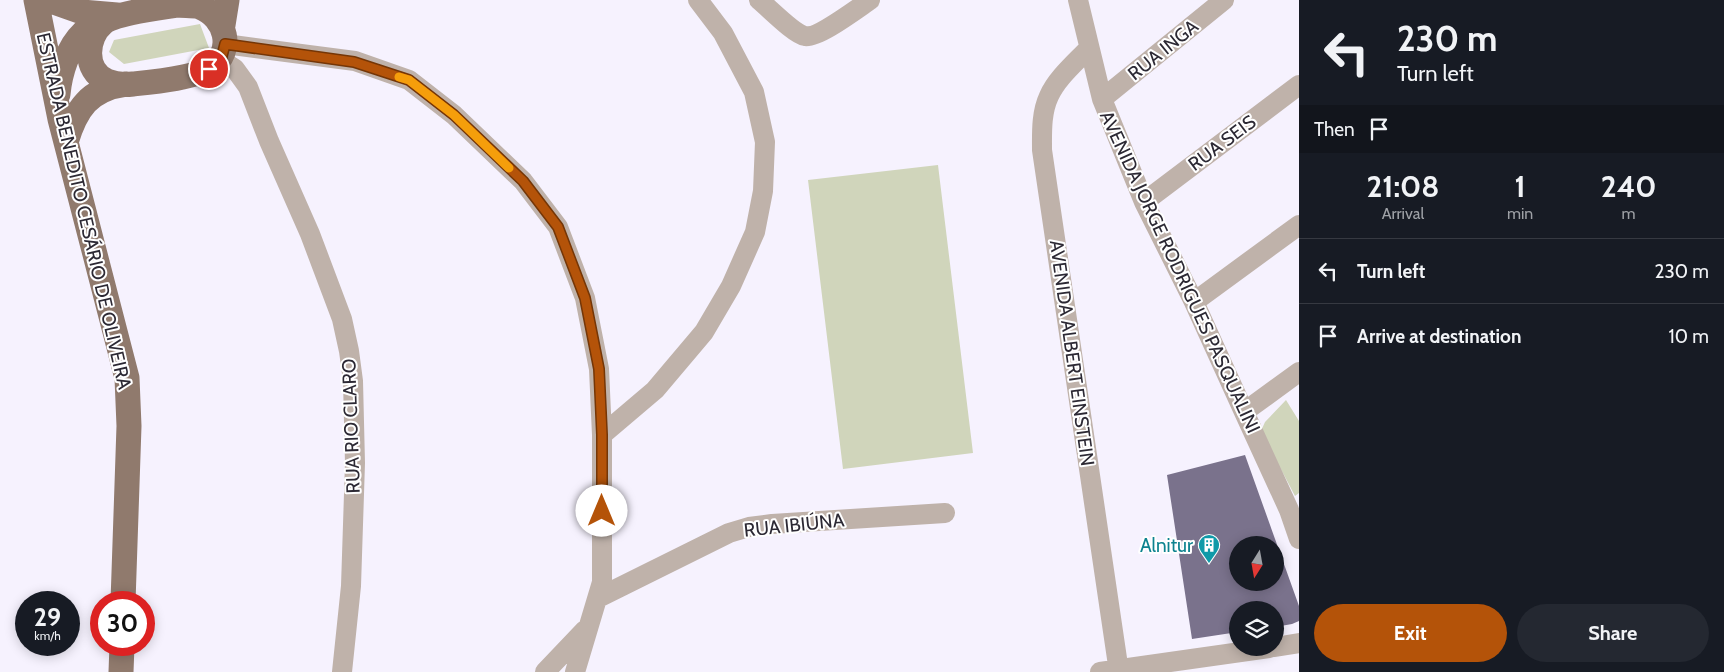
<!DOCTYPE html>
<html lang="en">
<head>
<meta charset="utf-8">
<style>
  :root { --surface:#171b24; --page:#242831; --text:#f1f3f6; --muted:#9ea1a6; --line:#363941; --accent:#b45309 }
  body { margin:0; font-family:Cabin,sans-serif; background:var(--page); color:var(--text); height:100vh; display:flex; flex-direction:column; font-size:19px; white-space:nowrap }
  * { box-sizing:border-box; margin:0 }
  p { font-size:16px; color:var(--muted) }
  .icon { flex:none; width:28px; height:28px; fill:none; stroke:currentColor; stroke-width:2; stroke-linecap:round; stroke-linejoin:round }
  .map { position:relative; flex:1; overflow:hidden }
  .sheet { display:flex; flex-direction:column; background:var(--surface); width:425px }
  .sheet>* { flex:none }
  .banner { background:#171b24; color:var(--text); overflow:hidden }
  .needle { width:32px; rotate:191deg }
  .buttons { position:absolute; left:1229px; top:536px; display:grid; gap:10px }
  .buttons a { display:grid; place-items:center; width:55px; height:55px; border-radius:50%; background:var(--surface); box-shadow:0 2px 12px #0003; font-size:25px }
  .speed { position:absolute; left:15px; top:591px; display:flex; gap:10px; font-size:25px; font-weight:700; text-align:center }
  .speed>* { display:grid; place-content:center; width:65px; height:65px; border-radius:50%; background:var(--surface); box-shadow:0 2px 12px #0003; line-height:1 }
  .speed small { font-size:12px; font-weight:400 }
  .speed .limit { border:8px solid #d22; background:#fff; color:#111 }
  .pin { position:absolute; display:grid; place-items:center; width:42px; height:42px; color:#fff; margin:-21px; border:2px solid #fff; border-radius:50%; box-shadow:0 1px 5px #0007 }
  .me { position:absolute; width:55px; margin:-28px; rotate:0deg; stroke-linejoin:round; filter:drop-shadow(0 0 4px #0008) }
  .turn { display:flex; align-items:center; gap:18px; height:105px; padding:0 15px; font-size:22px }
  .turn .icon { width:65px; height:65px; stroke-width:2.5 }
  .turn b { display:block; font-size:35px; line-height:42px }
  .then { display:flex; align-items:center; height:48px; padding:0 15px; background:#0003; gap:10px; font-size:19px }
  .eta { display:flex; justify-content:space-evenly; align-items:center; height:85px; text-align:center }
  .eta b { font-size:30px; font-weight:800; line-height:35px }
  .primary-button { display:flex; gap:10px; margin-top:auto; padding:10px 15px }
  .primary-button a { flex:1; height:58px; border-radius:30px; background:var(--accent); color:#fff; font-size:20px; font-weight:800; line-height:58px; text-align:center }
  .primary-button a+a { background:var(--page); color:var(--text) }
  ul { padding:0; list-style:none }
  li { display:flex; align-items:center; gap:15px; height:65px; padding:0 15px; border-top:1px solid var(--line) }
  li div { flex:1 }
  li b { display:block; font-size:19px }
  li em { font-style:normal }
  main { display:flex; flex:1; min-height:0 }
  .map>svg:first-child { display:block }
  .green { fill:#d0d5bb }
  .building { fill:#7a728c; fill-rule:evenodd }
  .lines { fill:none; stroke-linecap:round; stroke-linejoin:round }
  .minor { stroke:#bfb2aa; stroke-width:20 }
  .major { stroke:#907a6d; stroke-width:25 }
  .route-casing { stroke:#753606; stroke-width:12 }
  .route { stroke:#b45309; stroke-width:9 }
  .slow { stroke:#f59e0b; stroke-width:9 }
  .labels { text-anchor:middle; dominant-baseline:central; stroke-width:4; stroke-linejoin:round; paint-order:stroke }
  .street-label { font-size:19px; fill:#2c2934; stroke:#fff }
  .culture-label { font-size:19px; fill:#0d838f; stroke:#fff; text-anchor:end }
</style>
</head>
<body>
<main>
<div class="map">
<svg width="1299" height="672" viewBox="0 0 1299 672">
  <rect width="100%" height="100%" fill="#f6f2fe"/>
  <!-- green -->
  <path class="green" d="M200 24 209 48 124 64 109 52 114 40Z
    M938 165 973 453 843 469 808 180Z
    M1286 400 1299 421V493L1295 496 1261 431 1265 422Z"/>
  <!-- building -->
  <path class="building" d="M1245 455 1299 606V621L1292 624 1275 627V610H1238V632L1192 639 1167 475ZM1238 545H1275V582H1238Z"/>
  <g class="lines">
    <!-- minor -->
    <path class="minor" d="M759 0C769 8 794 34 805 36 817 39 858 8 870 0
      M1078 0 1102 99 1144 202 1194 302 1244 412 1289 510 1299 539
      M225 44 355 61 409 80 454 115 523 181 558 227 585 298 599 369 602 435V582L575 672
      M1089 48C1075 63 1057 78 1049 96 1041 113 1042 133 1042 150L1119 672
      M221 60 235 69 248 87 269 141 310 234 342 319 349 351 353 381 355 463 351 586 342 672
      M1102 99 1224 0
      M1144 202 1299 85
      M1194 302 1299 225
      M1244 412 1299 372
      M602 435 655 390 704 332 731 286 755 232 763 191 765 142 754 92 723 33 698 0
      M598 598 729 533 749 527 772 524 945 513
      M1275 647 1299 643
      M545 672 585 630
      M1100 672 1269 648"/>
    <!-- major -->
    <path class="major" d="M36 0 60 119 127 378 129 426 123 602
      M48 0 82 12 117 15
      M177 5C184 6 193 5 200 7 226 17 235 51 211 67 196 78 152 82 133 84 125 85 114 84 107 81 83 71 86 37 103 23 114 14 162 7 177 5Z
      M223 25 227 0
      M58 94C60 73 68 47 83 33 86 29 92 28 97 26
      M66 142C76 109 89 89 126 84
      M121 672 122 645"/>
  </g>
  <g class="lines">
    <!-- route casing -->
    <g class="route-casing">
      <path id="route" d="M209 69 221 60 225 44 354 62 409 80 454 115 523 181 558 227 585 298 599 369 602 435V511"/>
    </g>
    <!-- route -->
    <use href="#route" class="route"/>
    <!-- slow -->
    <path class="slow" d="M399 77 409 80 454 115 509 168"/>
  </g>
  <!-- icons -->
  <defs>
    <g id="building-pin" transform="scale(1.125)"><path d="M0 17L-7.5 6A9.5 9.5 0 1 1 7.5 6Z" fill="#0f9aa8" stroke="#fff"/><path d="M-4-6H4V6H1V3H-1V6H-4ZM-2.5-4.3h1.7v1.8h-1.7ZM.8-4.3h1.7v1.8H.8ZM-2.5-1h1.7V.8h-1.7ZM.8-1h1.7V.8H.8Z" fill="#fff"/></g>
  </defs>
  <g fill-rule="evenodd">
    <use href="#building-pin" x="1209" y="545"/>
  </g>
  <g class="labels">
    <!-- street labels -->
    <g class="street-label">
      <text transform="translate(1163 50) rotate(-39)">RUA INGA</text>
      <text transform="translate(1222 143) rotate(-37)">RUA SEIS</text>
      <text transform="translate(84 211) rotate(77)">ESTRADA BENEDITO CESÁRIO DE OLIVEIRA</text>
      <text transform="translate(1180 272) rotate(65)">AVENIDA JORGE RODRIGUES PASQUALINI</text>
      <text transform="translate(1072 353) rotate(82)">AVENIDA ALBERT EINSTEIN</text>
      <text transform="translate(351 426) rotate(-92)">RUA RIO CLARO</text>
      <text transform="translate(794 525) rotate(-6)">RUA IBIÚNA</text>
    </g>
    <!-- culture labels -->
    <g class="culture-label">
      <text x="1193" y="545">Alnitur</text>
    </g>
  </g>
</svg>
<div class="buttons">
<a><svg class="needle" viewBox="-14 -14 28 28"><path d="M0-13l5 13h-10z" fill="#e53935"/><path d="M0 13l5-13h-10z" fill="#9ea1a6"/></svg></a>
<a><svg class="icon" aria-label="layers" viewBox="0 0 24 24"><path d="M12 4l9 5-9 5-9-5zM3 14l9 5 9-5"/></svg></a>
</div>
<div class="speed"><div>29<small>km/h</small></div><div class="limit">30</div></div>
<div class="pin" style="left:209px;top:69px;background:#d93025"><svg class="icon" aria-label="arrive" viewBox="0 0 24 24"><path d="M6 21V4h12l-3 4 3 4H6"/></svg></div>
<svg class="me" style="left:602px;top:511px" viewBox="-20 -20 40 40"><circle r="19" fill="#fff"/><path d="M0-13L10 11 0 6-10 11z" fill="#b45309"/></svg>
</div>
<section class="sheet">
<div class="banner">
<div class="turn"><svg class="icon" aria-label="left" viewBox="0 0 24 24"><path d="M17 20v-9H6M10 6l-5 5 5 5"/></svg><div><b>230 m</b>Turn left</div></div>
<div class="then">Then<svg class="icon" aria-label="arrive" viewBox="0 0 24 24"><path d="M6 21V4h12l-3 4 3 4H6"/></svg></div>
</div>
<div class="eta">
<div><b>21:08</b><p>Arrival</p></div>
<div><b>1</b><p>min</p></div>
<div><b>240</b><p>m</p></div>
</div>
<ul>
<li><svg class="icon" aria-label="left" viewBox="0 0 24 24"><path d="M17 20v-9H6M10 6l-5 5 5 5"/></svg><div><b>Turn left</b></div><em>230 m</em></li>
<li><svg class="icon" aria-label="arrive" viewBox="0 0 24 24"><path d="M6 21V4h12l-3 4 3 4H6"/></svg><div><b>Arrive at destination</b></div><em>10 m</em></li>
</ul>
<div class="primary-button"><a>Exit</a><a>Share</a></div>
</section>
</main>
</body>
</html>
